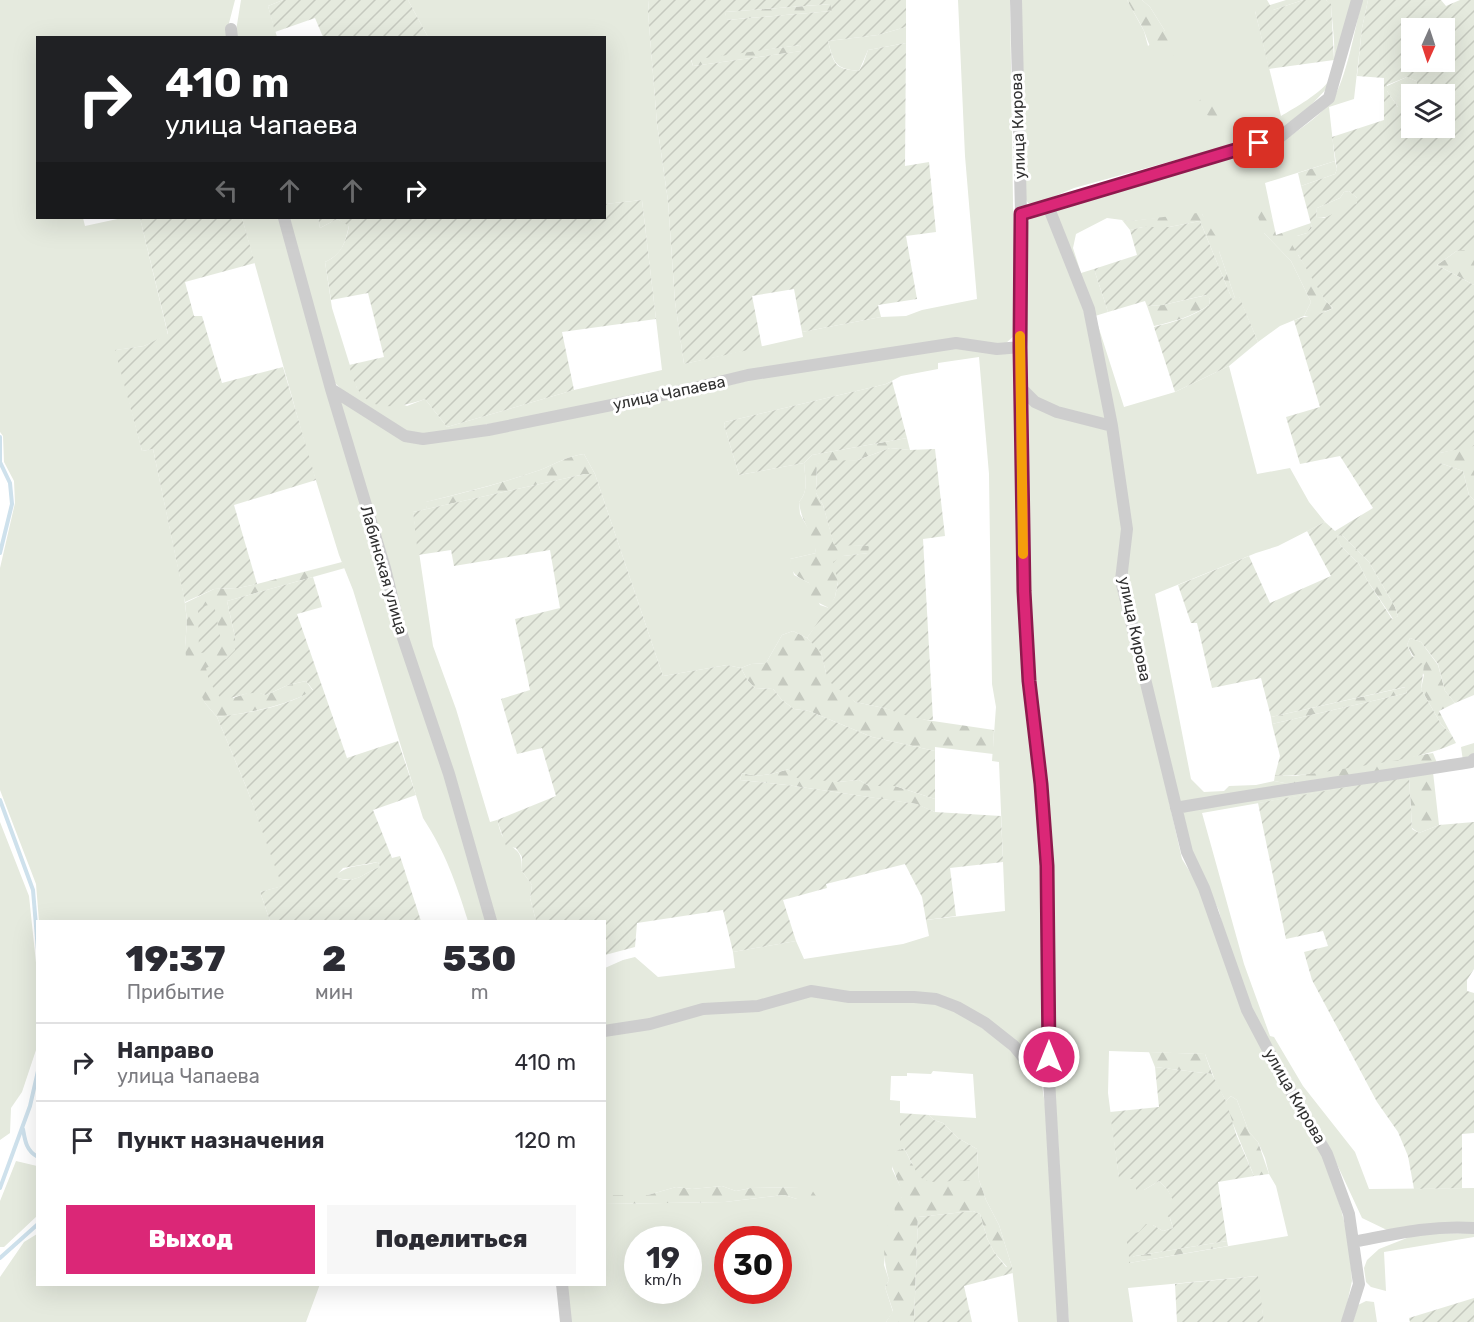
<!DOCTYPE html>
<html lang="ru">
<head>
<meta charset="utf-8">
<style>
  :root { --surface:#fff; --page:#f7f7f7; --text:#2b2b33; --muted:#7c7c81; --line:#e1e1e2; --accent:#db2777 }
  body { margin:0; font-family:Rubik,sans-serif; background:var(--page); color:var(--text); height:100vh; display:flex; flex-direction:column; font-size:22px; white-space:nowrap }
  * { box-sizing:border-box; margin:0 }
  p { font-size:20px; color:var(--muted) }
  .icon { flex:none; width:33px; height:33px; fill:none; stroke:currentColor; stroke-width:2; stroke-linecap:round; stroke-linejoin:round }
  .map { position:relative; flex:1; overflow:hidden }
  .drawer { position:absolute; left:36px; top:920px; width:570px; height:366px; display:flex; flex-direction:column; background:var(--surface); border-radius:0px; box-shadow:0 6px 24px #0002 }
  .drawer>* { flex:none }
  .banner { position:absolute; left:36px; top:36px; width:570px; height:183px; border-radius:0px; box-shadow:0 6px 24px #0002; background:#202124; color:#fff; overflow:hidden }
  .needle { width:39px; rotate:183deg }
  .tools { position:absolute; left:1401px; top:18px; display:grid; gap:12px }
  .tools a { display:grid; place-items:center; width:54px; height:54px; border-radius:0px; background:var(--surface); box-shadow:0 6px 24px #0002; font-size:30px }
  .speed { position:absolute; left:624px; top:1226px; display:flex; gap:12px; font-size:30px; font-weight:700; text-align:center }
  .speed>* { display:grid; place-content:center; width:78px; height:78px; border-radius:50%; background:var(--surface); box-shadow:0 6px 24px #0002; line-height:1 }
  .speed small { font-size:15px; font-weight:400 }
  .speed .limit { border:9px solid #d22; background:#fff; color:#111 }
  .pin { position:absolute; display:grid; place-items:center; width:51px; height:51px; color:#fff; margin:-26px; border-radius:12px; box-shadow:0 3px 9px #0006 }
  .me { position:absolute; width:66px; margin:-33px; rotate:0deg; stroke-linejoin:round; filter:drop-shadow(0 0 4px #0008) }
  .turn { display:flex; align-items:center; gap:21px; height:126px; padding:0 30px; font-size:27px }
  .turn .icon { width:78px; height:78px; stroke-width:2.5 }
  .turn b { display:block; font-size:42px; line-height:51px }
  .lanes { display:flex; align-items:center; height:57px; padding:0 30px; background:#0003; justify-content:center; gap:30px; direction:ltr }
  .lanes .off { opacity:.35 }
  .eta { display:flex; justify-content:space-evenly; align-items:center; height:102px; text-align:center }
  .eta b { font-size:36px; font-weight:800; line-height:42px }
  .primary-button { display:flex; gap:12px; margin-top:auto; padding:12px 30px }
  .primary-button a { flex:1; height:69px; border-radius:0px; background:var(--accent); color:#fff; font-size:24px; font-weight:800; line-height:69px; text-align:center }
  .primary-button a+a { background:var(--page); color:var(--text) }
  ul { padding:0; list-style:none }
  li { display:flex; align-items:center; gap:18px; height:78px; padding:0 30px; border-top:2px solid var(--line) }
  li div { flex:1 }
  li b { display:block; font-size:22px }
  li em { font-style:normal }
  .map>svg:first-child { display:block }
  .grass { fill:#e5eade; fill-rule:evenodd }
  .forest { fill:url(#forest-firs) }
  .garden { fill:url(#garden-furrows); fill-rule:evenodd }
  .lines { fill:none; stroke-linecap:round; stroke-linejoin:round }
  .stream { stroke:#cee1ec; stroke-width:4 }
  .minor { stroke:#cecece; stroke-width:12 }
  .route-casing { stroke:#8e194d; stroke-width:15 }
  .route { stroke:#db2777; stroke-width:10 }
  .slow { stroke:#f59e0b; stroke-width:10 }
  .labels { text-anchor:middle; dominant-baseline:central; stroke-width:6; stroke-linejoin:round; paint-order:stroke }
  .street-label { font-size:16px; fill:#313131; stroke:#fff }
</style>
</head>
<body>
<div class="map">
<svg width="1474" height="1322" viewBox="0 0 1474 1322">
  <defs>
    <pattern id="forest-firs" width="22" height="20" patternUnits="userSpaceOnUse" patternTransform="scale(1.5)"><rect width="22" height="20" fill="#e5eade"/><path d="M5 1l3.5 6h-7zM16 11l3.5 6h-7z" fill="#c5c9bf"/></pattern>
    <pattern id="garden-furrows" width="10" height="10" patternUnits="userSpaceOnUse" patternTransform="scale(1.5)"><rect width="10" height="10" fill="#e5eade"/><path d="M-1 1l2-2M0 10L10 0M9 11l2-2" fill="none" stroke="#c5c9bf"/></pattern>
  </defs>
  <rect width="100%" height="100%" fill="#fff"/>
  <!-- grass -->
  <path class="grass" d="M0 0H235L228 27 229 37 38 38V218H83L85 226 122 218H140L168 335 144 346 116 350 142 451 153 449 184 596 187 621 185 647 205 703 217 717 247 789 283 886 260 892 270 921H39L36 884 0 790V568L15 503 14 481 4 462 3 436 0 432Z
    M241 0H283L268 6 277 37H235Z
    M408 0H649L648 12 657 124 668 201 675 302 684 364 803 337 802 332 881 317 906 316 922 310 977 299 965 156 958 0H1010L1015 335 1006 343 996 345 950 340 423 436 405 433 349 397 333 381 288 218H318L320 228 337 219 349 225C345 244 342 254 325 262L332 308 357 388 407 406 425 399 447 427 574 390 662 370 642 200 605 204 604 38 428 37Z
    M1021 0H1127L1144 31 1148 46 1165 31 1150 7 1142 0H1267L1270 5 1286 0H1303L1273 10 1255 11 1281 116C1293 109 1323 92 1329 80 1339 61 1332 25 1331 5L1326 0H1352L1332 83 1296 121 1270 134 1074 188 1036 204 1028 203 1024 197Z
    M1362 0H1368L1362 28 1354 99 1329 107 1335 161 1265 183 1273 221 1265 206 1264 233 1291 261 1311 302 1304 316 1280 326 1258 342 1239 297 1235 298 1219 251 1202 214 1130 221 1107 218 1076 234 1073 248 1081 273 1094 269 1108 312 1095 316 1124 407 1175 392 1229 366 1257 474 1290 468 1309 502 1325 522 1278 546 1256 553 1155 594 1191 779 1204 792 1224 791 1229 786 1256 785 1274 781 1295 785 1463 761 1461 747 1474 743V765L1202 813 1244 964 1270 1036 1274 1037 1303 1086 1355 1152 1369 1189 1474 1188V1227L1389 1231 1362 1218 1322 1132 1296 1096 1249 1007 1229 952 1219 911 1190 848 1125 579 1113 413 1054 208 1289 137C1305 125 1320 116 1332 100 1346 81 1356 24 1362 0Z
    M906 27V43L868 50 859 71C835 69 834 63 828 41L878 35Z
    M1407 77 1416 81 1420 94H1412L1406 107H1398L1387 91V86Z
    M1349 191 1357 198V203C1346 211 1330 218 1316 218L1317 208 1340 198 1344 192Z
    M1047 211 1085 314 1110 424 1125 531 1119 580 1182 859 1203 893 1225 955 1326 1164 1341 1209 1349 1241 1352 1281 1343 1322H1264L1257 1276 1128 1288 1133 1322H1069C1062 1246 1061 1169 1055 1093L1031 649 1024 416V231C1029 217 1034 215 1047 211ZM1109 1051 1205 1054 1216 1083 1226 1101 1231 1096 1237 1100 1249 1132 1258 1142 1265 1158 1269 1174 1276 1186 1288 1236 1129 1263 1153 1225 1163 1231 1173 1228 1167 1209 1175 1202 1167 1189 1159 1181 1144 1190 1132 1179 1119 1178 1108 1093Z
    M242 218H280L488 921H468C455 880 446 854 423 818L353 590 339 555 309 458Z
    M952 348 1015 353 1014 434 1024 672 1040 833 1045 1074 1002 1030 940 998 847 993 755 1003 605 1029V968L623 960 635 957 658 977 735 968 733 952 796 941 804 959 903 944 929 936 926 920 1005 911 999 762 992 761 996 707 992 684 989 474 979 357 938 363V369L901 376 886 384 725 422 724 425 739 475 804 463C805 478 809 491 799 502L800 514 814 539 816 553 790 559 794 575 809 583 820 605 829 608 807 638 793 631 782 635 766 663 751 664 741 668 727 665 663 676 595 474 584 454C568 456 555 464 540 470 503 483 464 492 426 502L427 509 413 512 433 646 456 709 490 822 497 820C499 825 500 834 504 838 515 853 523 848 521 870L532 885 530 898 536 921H495L402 623 337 397 406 439 670 399 755 379Z
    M0 822 29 896 38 982 37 1047 22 1092 11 1108 10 1133 0 1140Z
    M378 862 380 867C359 875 359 884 334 877 347 864 360 867 378 862Z
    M812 994 938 1003 960 1012 1012 1050 1042 1086 1045 1104 1058 1322H1018L1012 1267 999 1225 986 1200 979 1180 977 1149 958 1138 943 1123 934 1120 929 1115 976 1118 973 1074 933 1071 931 1074 907 1073V1076H891L890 1100 900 1101V1150L896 1151 892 1169 902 1190V1197L895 1213 885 1253 884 1265 889 1280 885 1287 893 1312 886 1322H570L565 1284H604L605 1204 725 1202 784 1195 797 1199 800 1187 751 1188 736 1191 722 1186 692 1189 676 1187 648 1195H605V1033L705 1012ZM638 1239H688V1290H638ZM728 1239H778V1290H728Z
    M16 1161 37 1166V1216L4 1247H0V1201Z
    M1474 1233V1237L1384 1252 1386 1291 1371 1287 1366 1282 1364 1268 1367 1260 1379 1249 1417 1234Z
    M37 1234 38 1284H320L306 1322H0V1277L24 1242Z
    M1366 1301 1374 1302 1377 1322H1353L1358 1305Z"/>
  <!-- forest -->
  <path class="forest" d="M1127 0H1142L1150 7 1165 31 1172 36 1175 45 1173 58C1151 56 1151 49 1144 31 1139 20 1132 10 1127 0Z
    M831 4 832 11 726 20 725 12Z
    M800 45 802 51 693 66 691 59Z
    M1201 99 1227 105 1233 111 1231 118 1221 122 1201 112 1196 104Z
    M1335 161 1337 169 1335 174 1301 186 1298 173Z
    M1259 203 1266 206 1273 221 1276 235 1311 223 1312 228 1307 233 1297 236 1298 255 1314 279 1325 300 1333 308 1315 316H1304L1311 302 1291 261 1264 233 1254 206Z
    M1197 213 1202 214 1220 243 1219 251 1235 298 1232 299 1200 221 1169 227H1143L1130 230 1122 220 1130 221Z
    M1458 250H1474V285L1437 265Z
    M1207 295 1210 299 1209 305C1193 316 1173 322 1154 326L1147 306 1163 305Z
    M907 438 910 450 890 448 858 460 817 464 816 493 823 505 834 544 870 546 869 553 843 556 835 597 829 608 811 599 809 583C798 577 790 574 790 559L816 553C813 533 801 522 799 502 809 491 805 478 804 463L812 455Z
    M1469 446H1474V500L1469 495 1463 471 1440 463V453Z
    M584 454 595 474H585L427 509 425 502C464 493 502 483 540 470 555 464 568 456 584 454Z
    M1342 535 1369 562 1395 607 1398 616 1393 619 1367 580 1359 564 1341 546 1335 536Z
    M342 562 345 568 227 601 235 637V651L226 659 233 698 253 691 266 695 288 685 306 681 313 691C284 706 250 713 217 717L205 703 187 666 185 647 187 621 185 603 214 589 238 588 257 584Z
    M793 631 807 638 821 651 826 673 855 702 884 708 926 720 994 730 993 754 935 747V751L872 737 809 711 794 709 782 700 773 689 755 688 748 681 741 668 751 664 766 663 782 635Z
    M1410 638 1421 642 1438 665 1445 691 1455 703 1439 711 1451 734 1441 724 1421 689 1424 675 1407 645Z
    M1406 687 1407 693 1272 724 1271 717Z
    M1433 753 1437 763 1295 785 1274 781 1275 775 1295 776Z
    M789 769 837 782 859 780 869 786H895L935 799V812L916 804 787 785 740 780 742 773C759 778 773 774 789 769Z
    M1433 772 1439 825 1419 833 1412 828 1409 776Z
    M1149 1052 1205 1054 1212 1074 1155 1067Z
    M1231 1096 1237 1100 1249 1132 1258 1142 1269 1174 1254 1176 1227 1109 1226 1101Z
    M904 1148 912 1164 964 1180H979L986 1200 999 1225 1012 1267H1007L994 1252 987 1238 980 1214 973 1211 918 1217 914 1322H886L893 1311 885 1287 889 1280C883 1260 880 1230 895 1213L894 1203 902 1197C901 1183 892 1171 890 1158L896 1151Z
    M722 1186 736 1191 751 1188 800 1187 812 1190 818 1199H797L784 1195 725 1202 605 1204V1195H648L676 1187 692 1189Z
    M1227 1241 1228 1246 1129 1263V1257Z"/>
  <!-- garden -->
  <path class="garden" d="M283 0H408L428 37H323L315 18 275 32 268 6Z
    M649 0H906V27L878 35 828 41C834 64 834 69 859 71L863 64 868 50 906 43 905 166 929 162 936 232 906 236 917 299 878 305 881 317 802 332 794 289 752 296 762 347 684 364 675 302 668 201 657 124 648 12ZM830 4 832 11 727 20 725 12ZM800 45 801 51 693 66 691 60Z
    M1303 0H1326L1331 4 1334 60 1269 69 1255 11 1270 5 1273 10Z
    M1368 0H1441L1446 6 1460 0H1474V250H1458L1437 265 1474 285V446L1440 453V463L1463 471 1469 495 1474 500V695L1455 703 1445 691 1438 664 1421 642 1410 638 1407 645 1412 656 1424 665 1421 689 1441 724 1451 734 1456 743C1423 758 1385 762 1349 768 1324 772 1300 777 1275 775L1280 756 1272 724 1407 693 1405 687 1271 717 1261 678 1212 688 1197 623H1191L1178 585 1249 556 1270 603 1331 576 1307 531 1325 522 1335 531 1373 508 1340 456 1300 464 1286 417 1320 407 1294 320C1307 315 1320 316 1333 308L1325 300 1291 243 1297 236 1307 233 1312 228 1301 186 1335 174 1337 169 1332 137 1384 120V78L1357 76 1362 28ZM1412 28H1444V62H1412ZM1407 77 1416 81 1420 93 1418 94H1444V128H1412L1411 98 1406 107H1398L1387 91V85ZM1349 191 1357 198V203L1324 218H1316L1317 208 1340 198 1344 192ZM1342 535 1369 562 1395 607 1398 616 1392 619 1367 580 1359 564 1341 546 1336 536Z
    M642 200 656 319 562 332 574 390 447 427 425 399C402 407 371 414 357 388 353 381 351 372 349 365L384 357 368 293 331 300 325 262C341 255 346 242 349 226L337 219 320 228 318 218H604L605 204Z
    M140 218H242L255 263 185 282 194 316H202L222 383 283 367 316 480 234 505 257 584 238 588 214 589 185 602 153 449 142 451 115 350 144 346 168 334Z
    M1200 221 1232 299 1239 296 1258 342 1229 366 1175 392 1154 327C1173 322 1193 317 1209 305L1210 299 1206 295 1163 305 1147 306 1145 301 1108 312 1094 269 1137 255 1130 230 1143 227H1169Z
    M892 381 907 438 812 455 804 463 739 475 724 425 725 422 886 384Z
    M890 448 910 450 935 449 945 536 923 539 933 720H926L908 716 884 708 855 702 831 683 826 673 821 652 807 638 835 597 838 582 833 562 843 556 868 553 869 546 834 545 823 505 816 493 817 464 823 461 858 460Z
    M585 474H595L663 676 727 665 741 668 748 681 755 688 773 689 782 700 794 709 809 711 872 737 935 751V799L895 786H869L859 780 837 782 797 778 789 769C773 774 759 778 742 773L740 780 787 785 917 804 935 812 1001 816 1003 862 950 868 956 916 926 920 922 897 905 864 826 884 827 888 783 900 796 941 733 952 723 910 637 923 635 947 605 955 604 921H536L530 898 532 885 521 870 522 857 516 848 506 846 497 820 556 796 542 748 517 754 501 699 530 690 515 619 560 608 550 550 454 566 451 550 418 555 413 512Z
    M313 577 322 607 297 614 347 758 398 741 416 795 373 810 392 858 400 856 421 921H270L260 892 282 886 247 789 217 717C249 713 286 707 313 690L306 681 288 685 266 695C247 689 240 698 221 699L209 681 206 668 226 659 235 650V637L227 601ZM378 862 380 867C361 874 356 885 335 877L343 868Z
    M214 604 221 641 215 652 199 653 198 607Z
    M1409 776 1412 829 1419 833 1439 825 1474 822V969L1467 980V991L1474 993V1133L1462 1134V1188L1414 1189 1408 1156 1398 1132 1377 1102 1312 980 1304 952 1328 946 1323 931 1286 939 1258 803Z
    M1155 1067 1212 1074 1226 1101 1236 1134 1254 1176 1218 1182 1227 1241 1129 1257 1126 1235 1139 1232 1146 1224 1153 1225 1163 1231 1173 1228 1170 1218 1162 1212 1174 1202 1167 1189 1159 1181 1144 1190 1139 1196 1132 1179H1119L1110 1112 1159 1107Z
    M900 1113 929 1115 934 1120 943 1123 958 1138 977 1149 979 1180 930 1182 919 1177 904 1148 900 1150Z
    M973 1211 980 1214 987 1238 994 1252 1006 1267H1012L1013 1273 964 1286 972 1322H914L918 1217Z
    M1258 1276 1264 1322H1177L1175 1284Z
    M1474 1298V1322H1410L1409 1318Z"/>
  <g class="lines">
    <!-- stream -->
    <path class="stream" d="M0 437V462L10 483 12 504 0 553
      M0 800 33 890 38 950
      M23 1129C25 1140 26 1151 38 1157
      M0 1188 30 1106 38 1071
      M0 1258 38 1224"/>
    <!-- minor -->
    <path class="minor" d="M1016 0 1021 214 1020 347 1024 591 1029 681 1041 785 1047 866 1049 1079 1063 1322
      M231 29 232 38
      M1048 206 1089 309 1112 426 1127 529 1121 580 1187 852 1204 888 1247 1010 1284 1080 1327 1154 1349 1214 1359 1284 1347 1322
      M1021 214 1280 137 1329 98 1357 0
      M284 218 331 389 385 568 399 626 449 774 491 921
      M1021 388 1035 402 1057 412 1112 426
      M331 389 405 436 423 439 488 430 686 390 748 375 956 343 997 349 1020 347
      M1176 808C1274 790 1373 778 1471 762L1474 759
      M604 1031 650 1024 703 1009 758 1006 811 991 849 997H914L936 999 957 1007 985 1023 1014 1046 1032 1068 1049 1079
      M1353 1242C1394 1234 1432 1225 1474 1228
      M562 1284 566 1322"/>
  </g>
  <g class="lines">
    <!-- route casing -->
    <g class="route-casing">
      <path id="route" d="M1049 1057 1047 866 1041 784 1029 681 1024 591 1020 347 1021 214 1259 143"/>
    </g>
    <!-- route -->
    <use href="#route" class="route"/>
    <!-- slow -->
    <path class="slow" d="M1020 336 1023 554"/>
  </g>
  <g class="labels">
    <!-- street labels -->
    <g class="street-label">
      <text transform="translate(1018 126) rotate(-92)">улица Кирова</text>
      <text transform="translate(669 393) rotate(-12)">улица Чапаева</text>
      <text transform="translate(384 570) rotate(74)">Лабинская улица</text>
      <text transform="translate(1135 629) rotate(78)">улица Кирова</text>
      <text transform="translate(1295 1096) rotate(60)">улица Кирова</text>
    </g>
  </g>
</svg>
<div class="tools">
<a><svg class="needle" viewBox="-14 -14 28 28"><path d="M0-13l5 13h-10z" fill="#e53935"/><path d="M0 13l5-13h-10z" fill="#7c7c81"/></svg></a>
<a><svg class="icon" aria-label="layers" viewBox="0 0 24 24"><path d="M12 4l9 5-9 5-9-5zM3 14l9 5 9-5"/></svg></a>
</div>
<div class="speed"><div>19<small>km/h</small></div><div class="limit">30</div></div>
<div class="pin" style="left:1259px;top:143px;background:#d93025"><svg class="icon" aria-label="arrive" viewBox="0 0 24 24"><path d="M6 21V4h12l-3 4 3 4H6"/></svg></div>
<svg class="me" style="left:1049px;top:1057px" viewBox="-20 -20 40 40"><circle r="17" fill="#db2777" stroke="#fff" stroke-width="3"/><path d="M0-11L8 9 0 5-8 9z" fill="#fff"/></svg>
<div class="banner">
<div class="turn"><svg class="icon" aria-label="right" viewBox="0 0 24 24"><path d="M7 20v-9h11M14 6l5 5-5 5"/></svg><div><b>410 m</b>улица Чапаева</div></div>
<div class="lanes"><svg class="icon off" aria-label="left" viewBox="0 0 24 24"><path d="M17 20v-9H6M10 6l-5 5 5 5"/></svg><svg class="icon off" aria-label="ahead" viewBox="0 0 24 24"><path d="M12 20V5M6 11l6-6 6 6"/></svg><svg class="icon off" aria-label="ahead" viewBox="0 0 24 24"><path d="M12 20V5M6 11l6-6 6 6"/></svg><svg class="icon" aria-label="right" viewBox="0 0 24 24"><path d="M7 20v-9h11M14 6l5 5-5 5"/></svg></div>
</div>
<section class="drawer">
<div class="eta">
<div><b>19:37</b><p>Прибытие</p></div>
<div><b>2</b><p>мин</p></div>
<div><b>530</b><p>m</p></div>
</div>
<ul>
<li><svg class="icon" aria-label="right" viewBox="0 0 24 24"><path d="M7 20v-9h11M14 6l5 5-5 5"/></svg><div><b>Направо</b><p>улица Чапаева</p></div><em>410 m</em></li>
<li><svg class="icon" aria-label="arrive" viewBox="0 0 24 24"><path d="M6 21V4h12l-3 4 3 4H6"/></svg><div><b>Пункт назначения</b></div><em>120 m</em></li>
</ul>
<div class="primary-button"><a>Выход</a><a>Поделиться</a></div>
</section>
</div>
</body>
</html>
